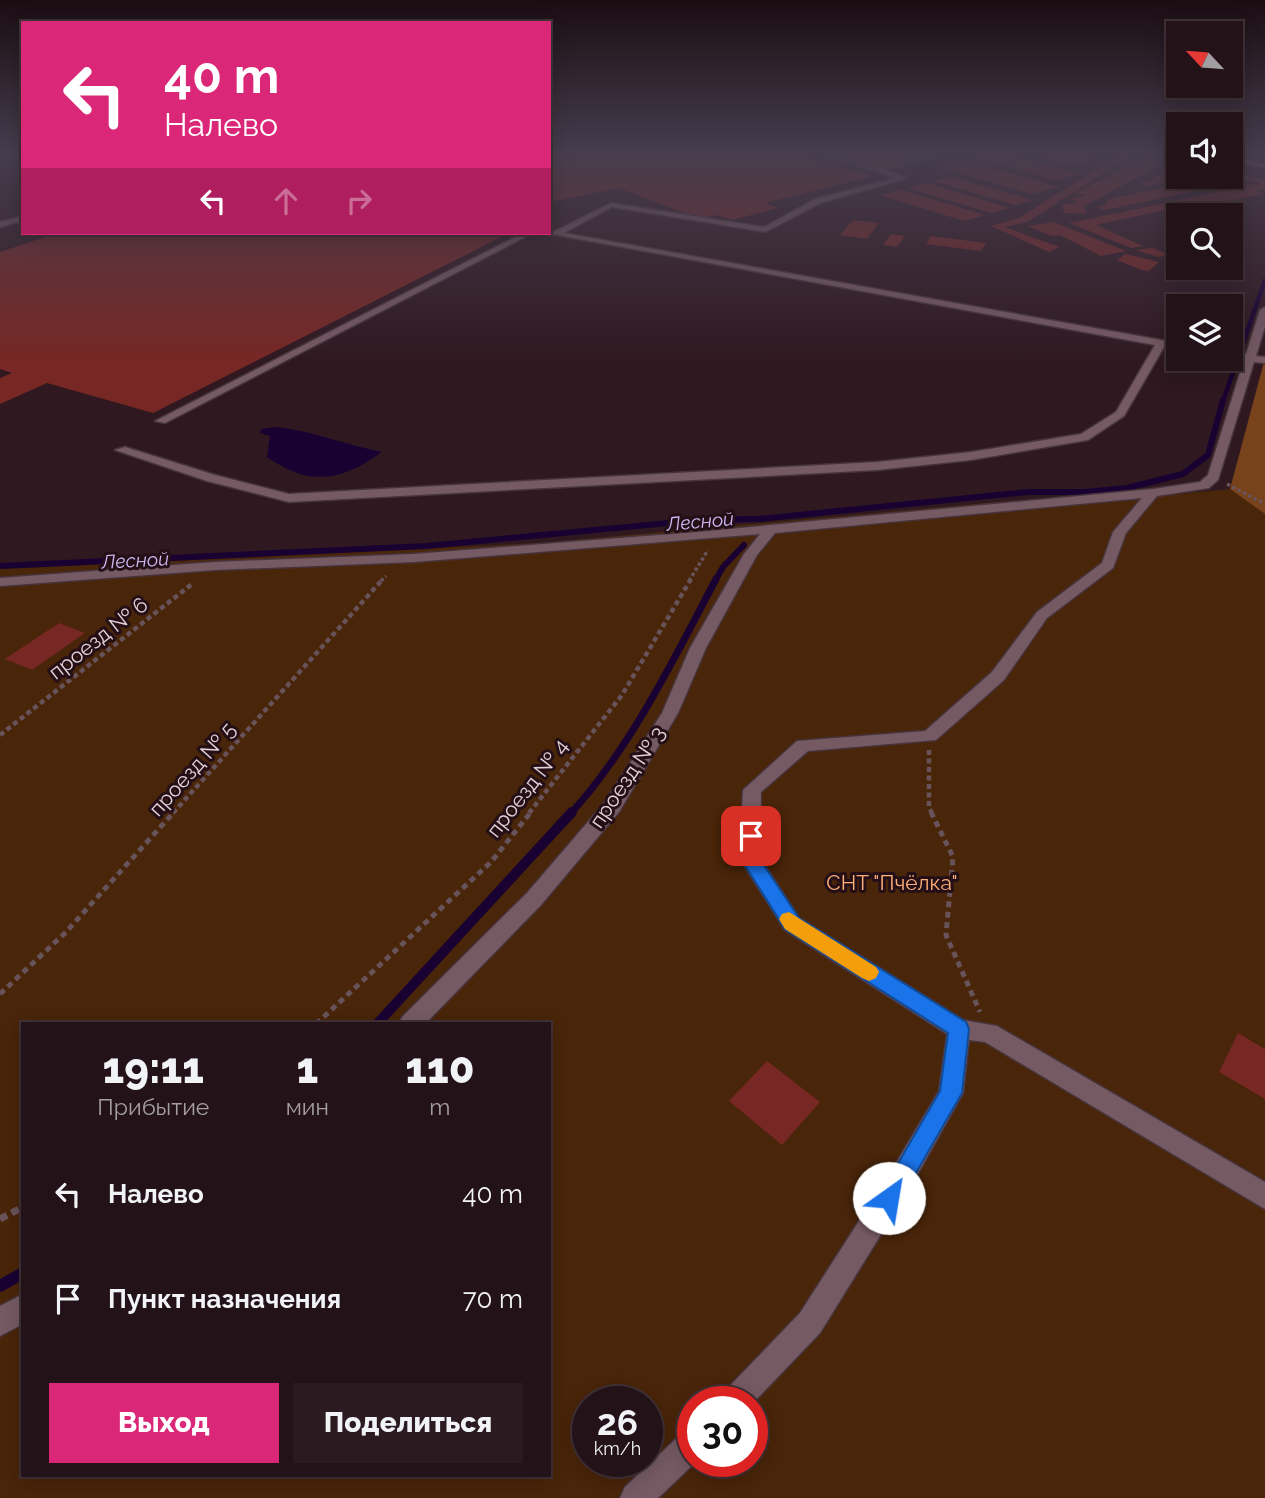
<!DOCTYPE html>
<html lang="ru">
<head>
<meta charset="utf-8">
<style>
  :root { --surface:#231218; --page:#2b1b21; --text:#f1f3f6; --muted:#a39ea2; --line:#403237; --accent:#db2777 }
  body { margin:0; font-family:Raleway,sans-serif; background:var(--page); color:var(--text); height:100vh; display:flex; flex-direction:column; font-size:26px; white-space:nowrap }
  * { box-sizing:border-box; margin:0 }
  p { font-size:23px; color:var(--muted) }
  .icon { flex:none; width:38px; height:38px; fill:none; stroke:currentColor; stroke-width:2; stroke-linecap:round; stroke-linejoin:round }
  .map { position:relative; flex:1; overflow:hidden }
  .drawer { position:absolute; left:21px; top:1022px; width:530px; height:455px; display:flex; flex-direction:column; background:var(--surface); border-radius:0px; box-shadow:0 4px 18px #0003,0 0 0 2px var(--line) }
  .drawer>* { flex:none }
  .banner { position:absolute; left:21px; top:21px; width:530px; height:214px; border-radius:0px; box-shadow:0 4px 18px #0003,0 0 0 2px var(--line); background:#db2777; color:#fff; overflow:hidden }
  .needle { width:46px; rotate:296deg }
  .tools { position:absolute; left:1166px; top:21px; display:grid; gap:14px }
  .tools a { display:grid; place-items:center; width:77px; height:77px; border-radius:0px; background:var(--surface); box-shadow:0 4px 18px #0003,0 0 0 2px var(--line); font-size:35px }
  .speed { position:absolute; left:572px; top:1386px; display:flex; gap:14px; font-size:35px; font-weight:700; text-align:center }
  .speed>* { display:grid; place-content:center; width:91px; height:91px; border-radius:50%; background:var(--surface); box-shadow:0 4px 18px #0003,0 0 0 2px var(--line); line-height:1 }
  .speed small { font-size:18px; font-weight:400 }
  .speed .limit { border:10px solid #d22; background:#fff; color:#111 }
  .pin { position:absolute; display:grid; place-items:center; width:60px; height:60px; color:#fff; margin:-30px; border-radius:14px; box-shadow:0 4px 10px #0006 }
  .me { position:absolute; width:77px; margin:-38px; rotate:32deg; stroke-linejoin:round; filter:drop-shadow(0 0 5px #0008) }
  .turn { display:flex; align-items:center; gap:24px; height:147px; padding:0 28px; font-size:32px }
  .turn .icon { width:91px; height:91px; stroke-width:2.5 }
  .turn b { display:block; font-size:49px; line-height:60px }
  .lanes { display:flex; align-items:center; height:66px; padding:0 28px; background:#0003; justify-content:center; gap:35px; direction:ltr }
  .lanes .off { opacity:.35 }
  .eta { display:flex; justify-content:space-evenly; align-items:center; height:119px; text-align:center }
  .eta b { font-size:42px; font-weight:800; line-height:49px }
  .primary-button { display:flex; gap:14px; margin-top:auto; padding:14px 28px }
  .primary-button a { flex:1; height:80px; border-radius:0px; background:var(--accent); color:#fff; font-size:28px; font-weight:800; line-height:80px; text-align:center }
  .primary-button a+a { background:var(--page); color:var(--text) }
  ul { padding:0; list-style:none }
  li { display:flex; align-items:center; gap:21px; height:105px; padding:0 28px }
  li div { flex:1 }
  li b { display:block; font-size:26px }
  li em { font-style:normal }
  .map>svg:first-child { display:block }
  .green { fill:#492509; fill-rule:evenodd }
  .forest { fill:#78431b }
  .water { fill:#190232 }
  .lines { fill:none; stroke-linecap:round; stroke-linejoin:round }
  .stream-far4 { stroke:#190232; stroke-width:4.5 }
  .stream-far3 { stroke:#190232; stroke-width:6 }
  .stream-far2 { stroke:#190232; stroke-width:7 }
  .stream-far1 { stroke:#190232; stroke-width:10 }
  .stream { stroke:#190232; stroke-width:12 }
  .building { fill:#772724 }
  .minor-casing { stroke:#47343b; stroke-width:3 }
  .major-casing { stroke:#47343b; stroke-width:3 }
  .path-far3 { stroke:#68535a; stroke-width:3.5; stroke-dasharray:3.5 2.5; stroke-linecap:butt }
  .path-far2 { stroke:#68535a; stroke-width:4.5; stroke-dasharray:5 3.5; stroke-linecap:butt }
  .path-far1 { stroke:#68535a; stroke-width:5; stroke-dasharray:6 4.5; stroke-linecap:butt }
  .path { stroke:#68535a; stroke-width:7; stroke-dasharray:8 5; stroke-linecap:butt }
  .minor { fill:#765a63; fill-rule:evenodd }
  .major { fill:#a87d9e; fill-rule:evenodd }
  .route { fill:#1a73e8; stroke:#114b97; stroke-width:2 }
  .slow { fill:#f59e0b }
  .labels { text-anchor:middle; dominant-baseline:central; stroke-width:6; stroke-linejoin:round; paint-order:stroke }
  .far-water-label { font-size:19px; font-style:italic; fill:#d0bbf8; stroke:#250f17 }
  .street-label { font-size:21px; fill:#e2d1d6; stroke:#250f17 }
  .park-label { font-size:21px; fill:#fdae79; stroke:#250f17 }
</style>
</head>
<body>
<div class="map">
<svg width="1265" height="1498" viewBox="0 0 1265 1498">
  <rect width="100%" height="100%" fill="#2f1820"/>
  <!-- green -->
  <path class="green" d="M1230 489 1265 514V1498H0V569L538 543 1009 501 1117 500ZM23 1024H550V1475H23ZM588 1402H648V1461H588ZM693 1402H752V1461H693Z"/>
  <!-- forest -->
  <path class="forest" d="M829 153H917C897 178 853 160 829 153Z
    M1265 358V514L1230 489Z"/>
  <!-- water -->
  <path class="water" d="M276 427C313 431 346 445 382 452 342 481 309 487 267 457L270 436 260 433 261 429Z"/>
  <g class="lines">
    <!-- stream-far4 -->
    <path class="stream-far4" d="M1223 401 1265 280"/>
    <!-- stream-far3 -->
    <path class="stream-far3" d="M0 566 427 546 700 520 759 519 1028 492H1086L1127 488 1183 474 1208 455 1223 400
      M715 581 723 567 744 545"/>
    <!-- stream-far2 -->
    <path class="stream-far2" d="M571 813C630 749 675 657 716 579"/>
    <!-- stream-far1 -->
    <path class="stream-far1" d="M377 1024 572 812"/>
    <!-- stream -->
    <path class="stream" d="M0 1286 23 1273"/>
  </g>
  <!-- building -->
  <path class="building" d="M550 153H796L873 176 765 203 778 208 732 220 717 215 700 219 619 188 550 202Z
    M967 153H1004L1081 174 1055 180 961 154Z
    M1026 153H1070L1097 159 1072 166Z
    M1122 153 1135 154 1027 222 1005 227 1059 247 1049 252 991 226 1019 218Z
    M1149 154 1178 160V164L1141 156Z
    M1142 159 1164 163 1084 206 1087 214 1064 213 1062 204H1074L1076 201 1067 200 1086 195 1075 193Z
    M966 161 1059 187 1032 194 939 167Z
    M1167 169 1178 170V177L1187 178 1147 186 1140 184 1156 178 1153 177 1164 173 1161 171Z
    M1230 172 1265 180V189L1256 191 1265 194 1216 203 1207 201 1096 225 1143 246 1131 248 1069 223 1261 183 1230 176Z
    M951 177 1033 200 1015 205 933 181Z
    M1221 177 1242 181 1105 210 1096 207 1108 204 1105 202 1116 197Z
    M927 183 1010 208 991 213 908 188Z
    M901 190 985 215 964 221 880 195Z
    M853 220 879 223 867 239 840 235Z
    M1054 222 1126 251 1101 256 1060 235 1052 236 1027 226Z
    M57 233H482L503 236 153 413 47 383 0 404V378L12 373 0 369V252Z
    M891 234 905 236 897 247 883 245Z
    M931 236 986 243 981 251 926 244Z
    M1153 248 1171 255 1158 257 1136 250Z
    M1125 254 1159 262 1149 271 1142 270 1117 260Z
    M1175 262 1178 263V268L1210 269 1201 278 1166 272Z
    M59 623 85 633 32 670 5 659Z
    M1238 1033 1265 1049V1099L1219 1072Z
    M767 1061 820 1102 782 1145 729 1101Z"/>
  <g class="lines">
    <!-- minor casing -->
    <g class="minor-casing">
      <path id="minor" d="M819 153C839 153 858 167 877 168 899 168 924 152 947 153L885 170 908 178 821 203 765 232 612 207 564 233 1178 343V349L1164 347 1124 416 1088 440 971 460 877 470 289 502 207 481 115 450 125 447 215 475 289 494 877 462 971 452 1081 434 1116 412 1155 345 546 233 555 231 611 203 764 227 815 199 896 178Z
        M23 216V221L0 227V222Z
        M523 233H533L165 423 155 421Z
        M1265 307V326L1256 356 1265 357V363L1254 362 1218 480 1209 488 1157 496 1126 533 1113 568 1047 618 1004 680 936 740 808 751 761 792 760 858 799 918 963 1020 997 1026 1265 1182V1209L985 1042 969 1040 963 1093 911 1186 820 1333 752 1404 719 1402 724 1392 800 1313 893 1168 939 1091 947 1034 785 930 740 859 743 790 797 741 925 731 992 672 1037 612 1102 563 1113 532 1142 498 775 533 757 555 706 648 678 713 619 812 541 905 425 1024H399L402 1017 527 893 605 802 662 713 690 648 744 554 760 534 414 562 215 570 0 586V578L215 562 414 554 697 532 1153 489 1200 482 1208 475 1244 360 1230 358V352L1246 354 1260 310Z
        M23 1294V1324L0 1336V1306Z
        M693 1429V1461H697L658 1498H620L625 1487 682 1433Z"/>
    </g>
    <!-- major casing -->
    <g class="major-casing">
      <path id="major" d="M1230 156 1265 164V168L1230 160Z"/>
    </g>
    <!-- path-far3 -->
    <path class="path-far3" d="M1227 484 1265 504
      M381 581 386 576
      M689 581 708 550"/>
    <!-- path-far2 -->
    <path class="path-far2" d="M0 735 192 584
      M929 750V808L932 813
      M173 813 383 579
      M529 813 622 695 691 579"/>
    <!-- path-far1 -->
    <path class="path-far1" d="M931 812 953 857 946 935 980 1012
      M0 994 66 932 174 812
      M316 1024 491 862 531 812"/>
    <!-- path -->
    <path class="path" d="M0 1219 23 1207"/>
    <!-- minor -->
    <use href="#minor" class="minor"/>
    <!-- major -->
    <use href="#major" class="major"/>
  </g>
  <!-- sky -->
  <linearGradient id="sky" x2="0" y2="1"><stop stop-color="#1a0d12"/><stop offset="0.42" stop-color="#473d4e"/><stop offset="1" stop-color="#473d4e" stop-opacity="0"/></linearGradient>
  <rect width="1265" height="363" fill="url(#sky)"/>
  <!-- route -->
  <path class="route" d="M751 829 757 831 759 836V858L799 918 966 1022 969 1029 962 1093 897 1206 889 1209 881 1206 878 1198 940 1091 948 1033 785 929 741 859 744 831Z"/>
  <!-- slow -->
  <path class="slow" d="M789 912 876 967 879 972 876 978 869 981 862 978 785 929 779 919 782 914Z"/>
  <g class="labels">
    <!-- far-water labels -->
    <g class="far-water-label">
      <text transform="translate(700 521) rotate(-5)">Лесной</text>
      <text transform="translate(135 560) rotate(-3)">Лесной</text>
    </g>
    <!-- street labels -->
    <g class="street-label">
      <text transform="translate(98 638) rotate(-38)">проезд № 6</text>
      <text transform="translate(192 769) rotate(-48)">проезд № 5</text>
      <text transform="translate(627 777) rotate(-56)">проезд № 3</text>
      <text transform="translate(527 788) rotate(-52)">проезд № 4</text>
    </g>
    <!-- park labels -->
    <g class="park-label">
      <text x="892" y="882">СНТ "Пчёлка"</text>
    </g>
  </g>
</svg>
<div class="tools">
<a><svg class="needle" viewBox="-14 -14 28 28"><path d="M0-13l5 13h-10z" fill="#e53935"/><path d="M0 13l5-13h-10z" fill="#a39ea2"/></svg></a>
<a><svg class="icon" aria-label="sound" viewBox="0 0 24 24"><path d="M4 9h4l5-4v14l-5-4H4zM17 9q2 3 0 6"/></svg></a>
<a><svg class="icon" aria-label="search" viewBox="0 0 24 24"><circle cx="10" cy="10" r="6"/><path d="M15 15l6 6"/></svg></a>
<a><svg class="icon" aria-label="layers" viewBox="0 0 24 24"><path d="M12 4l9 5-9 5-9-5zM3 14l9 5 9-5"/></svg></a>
</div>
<div class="speed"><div>26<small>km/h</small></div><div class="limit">30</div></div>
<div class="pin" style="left:751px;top:836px;background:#d93025"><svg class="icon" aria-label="arrive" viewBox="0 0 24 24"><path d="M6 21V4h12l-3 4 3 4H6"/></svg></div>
<svg class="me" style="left:889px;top:1198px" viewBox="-20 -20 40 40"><circle r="19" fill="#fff"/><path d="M0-13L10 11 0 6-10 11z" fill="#1a73e8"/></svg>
<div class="banner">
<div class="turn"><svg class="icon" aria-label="left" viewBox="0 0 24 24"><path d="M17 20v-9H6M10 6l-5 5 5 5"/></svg><div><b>40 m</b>Налево</div></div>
<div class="lanes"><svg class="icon" aria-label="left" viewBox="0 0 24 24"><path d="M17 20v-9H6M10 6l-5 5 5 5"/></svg><svg class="icon off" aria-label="ahead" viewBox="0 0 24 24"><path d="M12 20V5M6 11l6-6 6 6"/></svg><svg class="icon off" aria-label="right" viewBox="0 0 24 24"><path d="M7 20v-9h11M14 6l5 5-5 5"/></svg></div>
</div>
<section class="drawer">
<div class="eta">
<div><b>19:11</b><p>Прибытие</p></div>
<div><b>1</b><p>мин</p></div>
<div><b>110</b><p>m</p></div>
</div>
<ul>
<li><svg class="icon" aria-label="left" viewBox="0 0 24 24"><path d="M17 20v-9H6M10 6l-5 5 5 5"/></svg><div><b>Налево</b></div><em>40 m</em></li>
<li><svg class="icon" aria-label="arrive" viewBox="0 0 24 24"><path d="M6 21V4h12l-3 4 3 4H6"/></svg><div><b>Пункт назначения</b></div><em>70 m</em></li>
</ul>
<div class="primary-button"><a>Выход</a><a>Поделиться</a></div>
</section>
</div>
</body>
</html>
